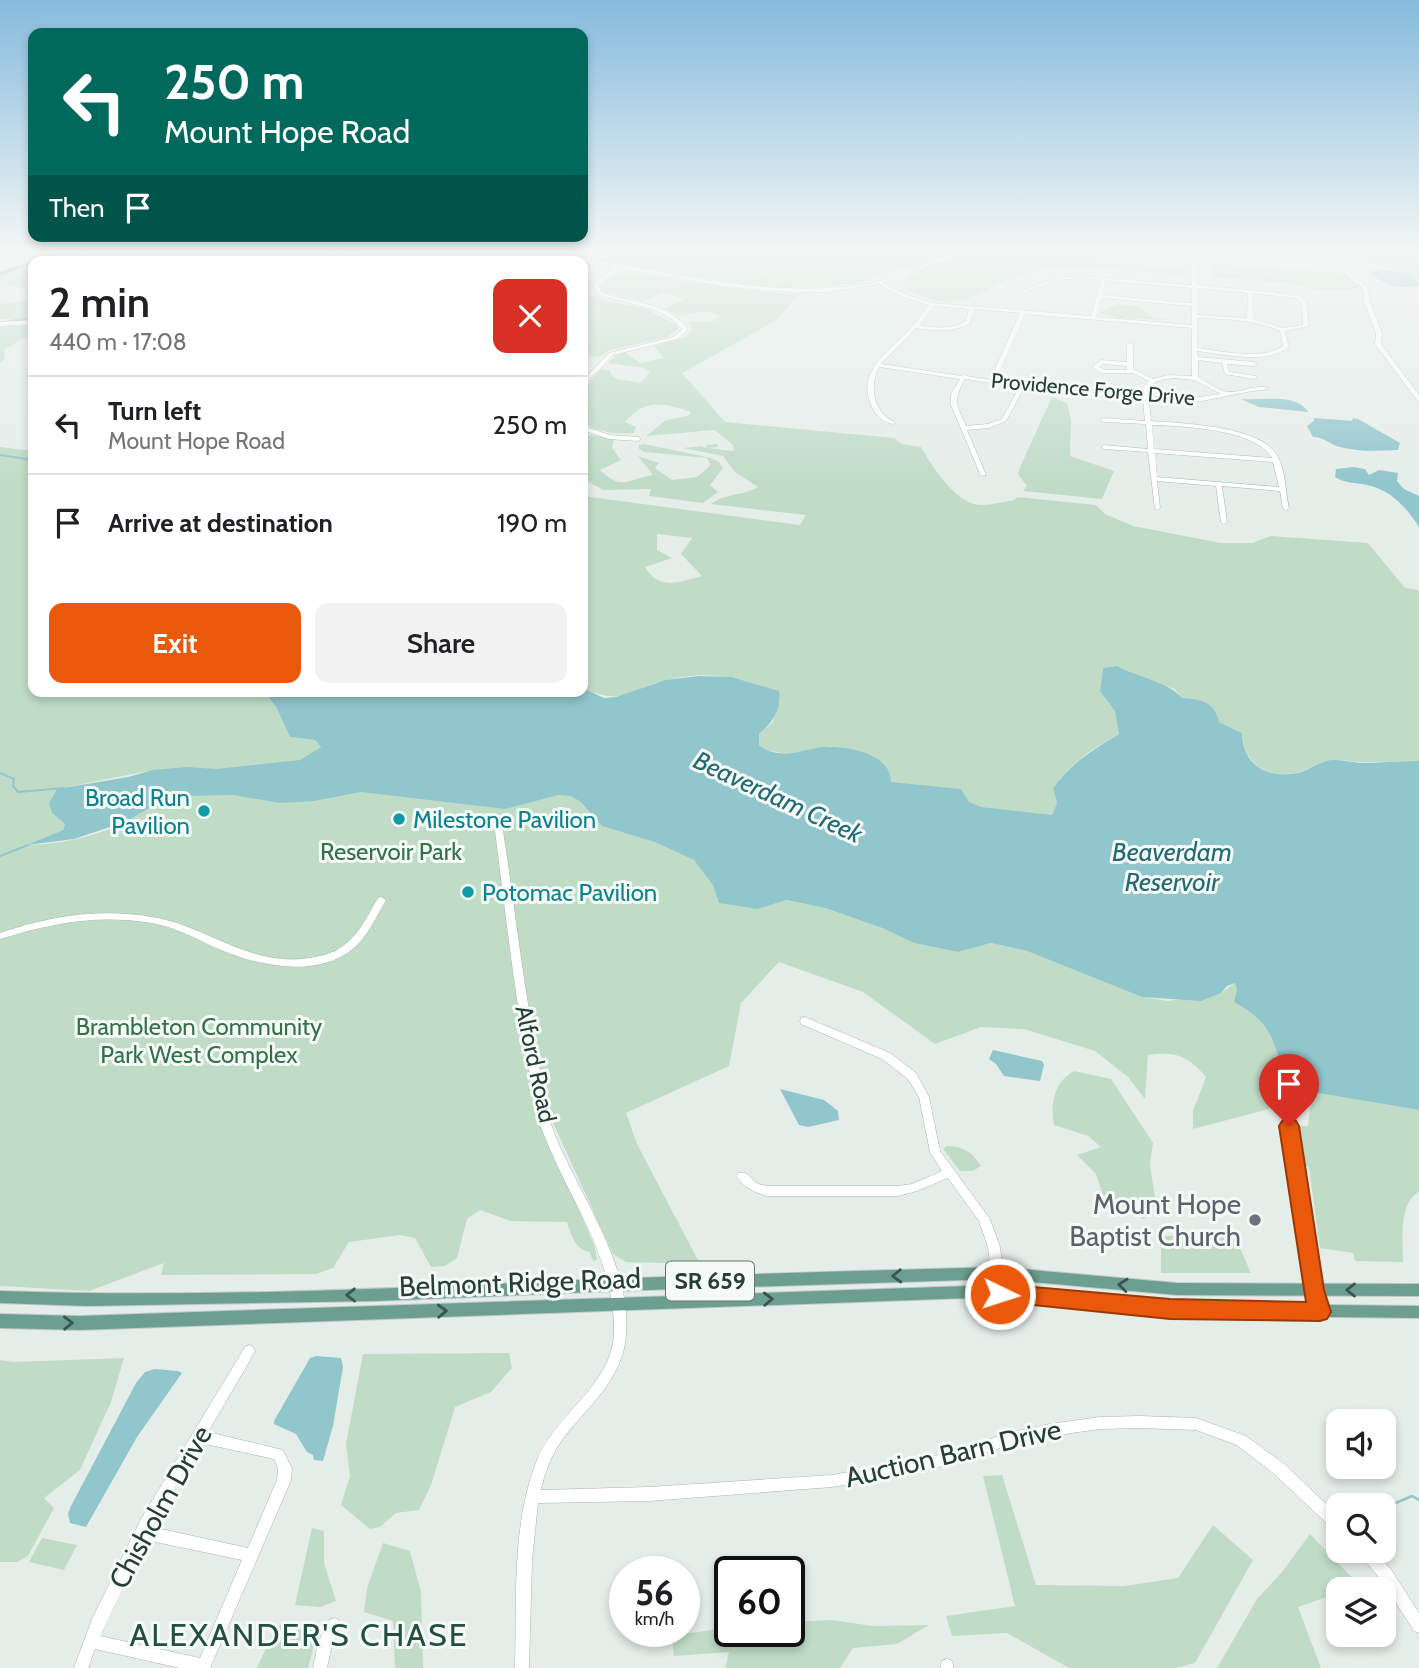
<!DOCTYPE html>
<html lang="en">
<head>
<meta charset="utf-8">
<style>
  :root { --surface:#fff; --page:#f2f2f2; --text:#202124; --muted:#757577; --line:#e0e0e0; --accent:#ea580c }
  body { margin:0; font-family:Cabin,sans-serif; background:var(--page); color:var(--text); height:100vh; display:flex; flex-direction:column; font-size:26px; white-space:nowrap }
  * { box-sizing:border-box; margin:0 }
  p { font-size:23px; color:var(--muted) }
  .icon { flex:none; width:38px; height:38px; fill:none; stroke:currentColor; stroke-width:2; stroke-linecap:round; stroke-linejoin:round }
  .map { position:relative; flex:1; overflow:hidden }
  .side { position:absolute; left:28px; top:256px; width:560px; height:441px; display:flex; flex-direction:column; background:var(--surface); border-radius:14px; box-shadow:0 4px 10px #0003 }
  .side>* { flex:none }
  .hud { position:absolute; left:28px; top:28px; width:560px; height:214px; border-radius:14px; box-shadow:0 4px 10px #0003; background:#00695c; color:#fff; overflow:hidden }
  .fabs { position:absolute; left:1326px; top:1409px; display:grid; gap:14px }
  .fabs a { display:grid; place-items:center; width:70px; height:70px; border-radius:14px; background:var(--surface); box-shadow:0 4px 10px #0003; font-size:35px }
  .speed { position:absolute; left:609px; top:1556px; display:flex; gap:14px; font-size:35px; font-weight:700; text-align:center }
  .speed>* { display:grid; place-content:center; width:91px; height:91px; border-radius:50%; background:var(--surface); box-shadow:0 4px 10px #0003; line-height:1 }
  .speed small { font-size:18px; font-weight:400 }
  .speed .limit { border:4px solid #111; border-radius:10px; background:#fff; color:#111 }
  .pin { position:absolute; display:grid; place-items:center; width:60px; height:60px; color:#fff; margin:-72px -30px; border-radius:50% 50% 50% 0; rotate:-45deg; box-shadow:0 0 7px #0007 }
  .pin .icon { rotate:45deg }
  .me { position:absolute; width:77px; margin:-38px; rotate:94deg; stroke-linejoin:round; filter:drop-shadow(0 0 5px #0008) }
  .turn { display:flex; align-items:center; gap:24px; height:147px; padding:0 21px; font-size:32px }
  .turn .icon { width:91px; height:91px; stroke-width:2.5 }
  .turn b { display:block; font-size:49px; line-height:60px }
  .then { display:flex; align-items:center; height:66px; padding:0 21px; background:#0003; gap:14px; font-size:26px }
  .round { display:grid; place-items:center; flex:none; width:74px; height:74px; border-radius:14px; background:var(--page) }
  .headline { display:flex; align-items:center; justify-content:space-between; height:119px; padding:0 21px }
  h1 { font-size:42px; font-weight:600; line-height:52px }
  .cta { display:flex; gap:14px; margin-top:auto; padding:14px 21px }
  .cta a { flex:1; height:80px; border-radius:14px; background:var(--accent); color:#fff; font-size:28px; font-weight:600; line-height:80px; text-align:center }
  .cta a+a { background:var(--page); color:var(--text) }
  ul { padding:0; list-style:none }
  li { display:flex; align-items:center; gap:21px; height:98px; padding:0 21px; border-top:2px solid var(--line) }
  li div { flex:1 }
  li b { display:block; font-size:26px }
  li em { font-style:normal }
  .map>svg:first-child { display:block }
  .green { fill:#c0dcc7; fill-rule:evenodd }
  .water { fill:#92c6cd }
  .lines { fill:none; stroke-linecap:round; stroke-linejoin:round }
  .stream-far1 { stroke:#92c6cd; stroke-width:2 }
  .stream { stroke:#92c6cd; stroke-width:2.5 }
  .minor-casing { stroke:#a8b5b0; stroke-width:1 }
  .major-casing { stroke:#c2c9c7; stroke-width:2 }
  .minor { fill:#fff; fill-rule:evenodd }
  .major { fill:#6d9f91; fill-rule:evenodd }
  .oneway { stroke:#38564e }
  .route { fill:#ea580c; stroke:#983908; stroke-width:2 }
  .culture-dot { fill:#0f9aa8; stroke:#f6faf7; stroke-width:2.5 }
  .worship-dot { fill:#6b7280; stroke:#f6faf7; stroke-width:2.5 }
  .labels { text-anchor:middle; dominant-baseline:central; stroke-width:6; stroke-linejoin:round; paint-order:stroke }
  .far-street-label { font-size:21px; fill:#263e37; stroke:#f6faf7 }
  .shield { fill:#f6faf7; stroke:#647671; stroke-width:2 }
  .shield-label { font-size:23px; font-weight:bold; fill:#263e37 }
  .culture-label { font-size:24px; fill:#0d838f; stroke:#f6faf7; text-anchor:start }
  .park-label { font-size:24px; fill:#337149; stroke:#f6faf7 }
  .street-label { font-size:24px; fill:#263e37; stroke:#f6faf7 }
  .water-label { font-size:26px; font-style:italic; fill:#246a75; stroke:#f6faf7 }
  .near-worship-label { font-size:28px; fill:#5b616d; stroke:#f6faf7; text-anchor:end }
  .near-street-label { font-size:28px; fill:#263e37; stroke:#f6faf7 }
  .near-neighbourhood-label { font-size:32px; letter-spacing:2px; fill:#234e43; stroke:#f6faf7 }
</style>
</head>
<body>
<div class="map">
<svg width="1419" height="1668" viewBox="0 0 1419 1668">
  <rect width="100%" height="100%" fill="#e5ede9"/>
  <!-- green -->
  <path class="green" d="M80 249H117L97 261H43L69 252 78 253Z
    M375 249H1092L1096 260 1094 263 1180 267 1187 264 1189 276C1143 272 1095 264 1049 268 986 274 972 326 902 287L906 280 920 271 906 266 857 283 814 288 773 289 575 258 545 255 512 256 488 261H435L413 254 400 253 387 258 367 254Z
    M1337 249H1389L1396 252 1419 253V281L1395 268 1346 257Z
    M1220 263 1280 270 1339 272 1360 286 1357 289 1320 290 1290 283 1212 277 1213 264Z
    M33 264V289L9 286 0 288V276Z
    M628 272 752 291 799 295 775 321 682 373 725 422 894 438 902 444 921 447C932 466 952 498 974 504 985 507 1002 502 1014 500L1017 497 1096 505 1105 514 1133 526 1221 543H1252L1271 536 1368 543 1405 588 1419 590V761C1399 761 1378 763 1358 762 1350 762 1339 759 1331 760 1320 761 1310 769 1300 772 1268 780 1244 765 1242 733L1219 722 1196 699 1182 698 1175 689 1135 676 1117 666 1103 668 1100 691 1115 711 1119 734C1093 748 1070 763 1053 788L1057 803 1053 815 1043 816 980 807 891 782 831 746C808 752 779 759 759 745V734L773 722 780 701C742 675 711 670 666 680 628 689 624 707 583 688V496L800 525 806 515 711 504C726 493 743 496 758 487L735 472 723 456 683 448 701 446 706 448V445L717 444 718 447 707 448 734 451 733 445 715 430 646 436 666 420 688 416 691 412C664 403 645 398 625 422L636 427 634 433C617 435 596 432 583 422V391L601 369 611 371 610 374 617 379 641 383 650 372 644 368 608 363 616 355 625 352 640 363 664 358 654 346 685 337 692 330 690 322 713 321 721 316 707 311 679 316 664 309 684 299 664 292 644 301 604 292 601 287C607 277 617 275 628 272ZM657 534 692 538 681 554 702 576C679 582 659 591 645 567L672 558 657 550Z
    M593 295 610 302 642 307 677 325 678 329 667 337 610 350 598 357 583 354V296Z
    M33 300V319H0V304Z
    M1117 304 1137 306 1154 318 1174 320 1118 318 1099 313Z
    M33 325 31 334 4 350 5 359 0 363V327Z
    M1052 397 1067 403 1071 421 1070 456 1114 471 1102 499 1023 491 1027 486 1018 474 1021 465Z
    M590 435 614 439 612 448 621 460 600 470C623 491 626 480 653 475L638 456 659 463 655 468 672 480 697 477 711 465 707 458 644 452 639 449V445L644 444 711 458 719 462 723 468 710 485 718 492 703 503 649 496 651 489 603 490 583 479V437Z
    M0 447 33 451V485L30 483 32 477 27 489 33 490V691H264L276 707 290 737 315 740 321 747 315 751 603 780 758 909 785 900 825 908 882 928 914 943 958 952 991 943 1027 951 1142 997 1168 1001 1221 993 1235 983 1238 990 1234 1002C1273 1024 1272 1038 1285 1079L1269 1109 1193 1129V1111L1206 1077C1189 1056 1175 1051 1148 1055L1145 1099 1128 1077 1095 1051 1024 1029 981 1027 935 1044 863 992 779 962 741 1003 729 1066 626 1113 637 1144 700 1264 626 1262 613 1254 549 1114 541 1121 594 1245 597 1259 594 1262 589 1252C574 1248 572 1236 567 1222L511 1221 480 1210 467 1219 457 1258 445 1266 431 1267 415 1238 400 1235 349 1242 333 1268 316 1274 161 1275 164 1263 89 1291 0 1286ZM148 771 140 814C108 834 65 844 28 845L63 830 65 824 60 820 57 789Z
    M1074 1071 1111 1079 1153 1143 1150 1165 1156 1204 1144 1219 1103 1195 1096 1174 1077 1155 1101 1147 1088 1136 1054 1125C1050 1104 1054 1082 1074 1071Z
    M1312 1092 1419 1110V1192C1398 1202 1403 1243 1403 1262L1355 1261 1353 1253 1320 1248 1309 1167 1296 1162 1294 1126H1308Z
    M947 1146C964 1147 972 1152 981 1166L973 1171H960L943 1149Z
    M1234 1235 1251 1273H1161V1236Z
    M509 1353 512 1368 491 1392 455 1407 431 1485 419 1510 396 1513 380 1527 370 1529 341 1505 350 1476 346 1444 363 1354Z
    M124 1358 111 1402 80 1470 44 1498 54 1508 28 1556 17 1562H0V1360L12 1362Z
    M1002 1475 1036 1585 1124 1586 1178 1578 1213 1525 1253 1560 1195 1663 1176 1668H1069L1007 1633 952 1636 946 1616 1015 1606 983 1476Z
    M312 1528 324 1531V1563L336 1601 320 1607 295 1605Z
    M1310 1534 1360 1586 1339 1589V1593L1298 1607 1321 1668H1217L1257 1599 1282 1572Z
    M42 1538 77 1545 64 1570 29 1562Z
    M383 1543 410 1551 421 1592 423 1668H395L393 1621 364 1612 367 1588Z
    M832 1620 873 1626 929 1625 897 1644 853 1648 840 1668H725L729 1652 674 1656 672 1636 730 1627V1631H789V1622Z
    M284 1622 319 1626 308 1668H257L274 1631Z"/>
  <!-- water -->
  <path class="water" d="M1371 271C1387 270 1412 269 1419 286 1399 289 1388 286 1372 275Z
    M1241 399C1260 401 1297 392 1308 412L1259 407Z
    M1314 418 1352 421 1353 418 1358 419 1400 443 1398 450C1379 451 1359 452 1340 447 1329 444 1324 437 1313 437L1307 426 1314 421Z
    M1354 467 1365 469 1369 475 1379 470 1398 473 1397 481 1404 489 1419 496V527C1407 508 1391 490 1367 485 1355 482 1346 484 1335 477L1336 469Z
    M1117 666C1137 677 1169 682 1182 698 1201 699 1215 702 1219 722L1242 733C1243 765 1266 779 1298 773 1310 770 1321 760 1333 760 1342 760 1351 762 1360 763 1379 763 1399 761 1419 761V1110L1312 1092 1285 1079C1272 1038 1273 1024 1234 1002L1237 990 1235 983 1227 986 1221 993 1201 1001 1142 997 1027 951 991 943 958 952 914 943 882 928 825 908 786 900 758 909 719 903 713 885 694 860 655 842 602 826 581 802 571 796 558 795 505 809 361 792 314 801 280 803 233 795 184 796 154 805 128 821 74 839 27 845 63 830 65 824 52 813 49 803 57 789 128 777 153 770 187 767 216 769 300 760 321 747 315 740 290 737 276 707 264 691H583V688L604 698 616 697 665 680 699 676 731 677 779 691C782 710 772 723 759 734V745C784 764 809 745 833 747 856 748 891 756 891 782L961 789 969 802 981 807 1052 815 1057 803 1053 788C1071 763 1094 749 1119 734L1115 711 1100 691 1103 668Z
    M993 1050 1042 1061 1044 1065 1040 1081 1004 1076 996 1064 989 1059Z
    M780 1089 824 1100 838 1111 839 1120 808 1127 799 1125Z
    M316 1356 341 1358 343 1367 333 1426 323 1461 314 1460 313 1455 307 1452 296 1434 274 1424V1421L310 1358Z
    M155 1369 178 1371 182 1373 137 1437 86 1527 70 1523 68 1514 71 1506 136 1383 145 1372Z"/>
  <g class="lines">
    <!-- stream-far1 -->
    <path class="stream-far1" d="M60 249H63
      M69 251 74 255V261
      M82 261 86 259 85 256 110 249
      M10 321 33 318
      M0 455 33 460
      M0 773 14 779 13 786 18 792 64 788
      M0 856 28 845"/>
    <!-- stream -->
    <path class="stream" d="M1384 1508 1412 1496 1419 1500"/>
    <!-- minor casing -->
    <g class="minor-casing">
      <path id="minor" d="M190 249 313 250 387 261H373L313 252 192 250Z
        M966 249H972L883 283 907 295 932 303 1091 316 1101 280 1080 278 1058 280 1026 292 1022 291 1055 278 1080 276 1192 285V251L1168 250 1166 249 1216 250 1218 251 1216 252H1196L1197 285 1280 293 1299 296 1306 301 1309 326 1285 331 1289 347C1266 365 1224 354 1197 351L1198 357 1254 362 1257 364 1254 366 1227 364 1229 372 1256 376 1257 377 1254 379 1225 374 1222 363 1198 360V377C1205 381 1221 392 1229 392 1243 392 1255 384 1269 388L1268 389 1247 392 1202 401H1149L1151 421C1182 423 1252 426 1273 450 1286 464 1285 490 1289 508L1288 509 1286 510 1283 508 1280 491 1222 486 1227 522 1224 524 1221 522 1216 486 1157 481 1160 508 1157 510 1155 509 1148 452 1104 449 1101 447 1104 445 1148 449 1146 424 1103 422 1100 420 1103 418 1145 421 1143 400 1074 394 1024 388 1006 421 989 428 967 430 986 475 981 476 951 405V394L960 379 879 367C869 387 873 411 894 422V424C885 423 878 418 873 409 854 373 887 353 908 331 916 323 922 313 929 305L903 297 879 284 828 292H793L758 290 723 286 620 268 599 284 601 292C629 303 671 302 688 330L677 339 613 355 585 384 583 385V380L609 353 673 337 682 330C668 306 622 304 597 294L594 284 615 267 583 262 581 260C612 261 646 270 676 275 737 286 799 293 861 285 898 280 931 258 966 249ZM1106 281 1192 288V303L1102 295ZM1197 288 1248 293 1247 318 1197 315ZM1252 293 1295 298 1302 303 1303 325 1283 328 1253 319ZM1101 298 1192 306V325L1096 317ZM933 306 969 309 966 321C951 330 935 328 919 325ZM974 309 1020 313 990 380 967 376 964 374 962 376 881 364 916 328C935 331 953 333 970 323ZM1025 314 1192 328V376L1168 375 1153 379 1133 369V345L1130 343 1127 345V362L1101 360 1092 367 1102 373H1133L1149 381 1142 388 1143 397 1074 391 995 381ZM1197 318C1226 319 1253 319 1280 331L1283 346C1262 361 1222 351 1197 348ZM1102 364 1127 366V370H1105L1099 367ZM1175 378 1194 380 1221 394 1192 398 1149 397 1148 388C1155 380 1164 379 1175 378ZM965 379 1019 387 1002 419 988 424 966 426C956 404 953 401 965 379ZM1152 425C1182 426 1256 429 1272 458L1154 449ZM1155 453 1273 462 1279 487 1157 477Z
        M1323 249H1327L1337 262 1367 287 1370 302 1382 333 1381 344 1419 395V401L1417 400 1375 344 1376 333 1364 302 1363 288 1333 264Z
        M548 258 580 261H504L506 260Z
        M33 320V324L0 326V322Z
        M583 426 610 435 638 437 641 439 638 441 609 439 583 430Z
        M499 828 503 831C515 908 523 985 538 1061 542 1078 542 1096 547 1113 570 1186 632 1256 626 1335 623 1383 582 1410 558 1446 550 1459 544 1475 541 1490L649 1487 832 1475 932 1457 1013 1432 1050 1424 1100 1417 1140 1416 1196 1418 1246 1436 1283 1463 1339 1516V1532L1334 1530 1273 1473 1237 1445 1196 1430 1140 1428 1100 1429 1050 1436 1013 1444 932 1469 832 1487 649 1501 538 1503 532 1561 529 1668H515C517 1600 511 1522 538 1458 557 1413 612 1385 614 1333 616 1253 560 1188 537 1115 532 1098 531 1080 528 1062 513 986 505 908 495 831Z
        M381 897 386 900C377 915 370 932 357 945 322 979 261 967 221 950 198 940 176 927 152 923 97 914 52 923 0 939V933C49 916 101 908 152 917 209 926 252 970 315 957 329 955 342 949 352 938 363 927 370 911 378 898Z
        M805 1017 890 1053 916 1073 929 1097 940 1151 990 1219 1000 1247 1006 1294 1004 1298 1000 1299 996 1298 994 1294 988 1247 979 1221 948 1178 917 1191 898 1196H767C754 1192 744 1188 736 1176L738 1173C748 1170 750 1179 758 1184 761 1185 764 1185 767 1186H898L912 1184 942 1171 930 1152 919 1097 908 1079 882 1059 801 1024 800 1021 801 1018Z
        M1299 1090 1303 1091 1304 1094 1294 1126 1319 1290 1326 1312 1324 1316 1320 1317 1316 1316 1307 1290 1284 1126 1294 1094 1295 1091Z
        M249 1345 253 1347 255 1351 253 1355 208 1432 283 1450 292 1469 291 1480 210 1668H180L95 1649 88 1668H74L92 1619 141 1519 245 1347ZM201 1443 274 1459 278 1469 277 1480 248 1548 152 1527ZM146 1540 242 1560 200 1658 100 1636Z
        M1358 1550H1374L1392 1571 1419 1613V1633L1414 1631 1382 1581 1360 1555Z
        M334 1618 339 1620 341 1625 332 1644 327 1668H313L318 1643 329 1620Z
        M947 1659 952 1661 954 1668H940L942 1661Z"/>
    </g>
    <!-- major casing -->
    <g class="major-casing">
      <path id="major" d="M66 249H73L41 261H33V263L0 276V272Z
        M998 1267 1177 1283 1419 1284V1296L1177 1295 998 1279 616 1291 376 1301 87 1306 0 1303V1291C201 1298 402 1288 602 1279 734 1274 866 1271 998 1267Z
        M969 1286 1169 1303 1419 1306V1318L1169 1315 969 1298 79 1330 0 1328V1314L79 1316Z"/>
    </g>
    <!-- minor -->
    <use href="#minor" class="minor"/>
    <!-- major -->
    <use href="#major" class="major"/>
  </g>
  <!-- one-way arrows -->
  <defs><path id="oneway-chevron" d="M-2-3.5L2.5 0L-2 3.5" fill="none" stroke-width="1.6" stroke-linecap="round" stroke-linejoin="round" transform="scale(1.75)"/></defs>
  <g class="oneway">
    <use href="#oneway-chevron" transform="translate(897 1276) rotate(178)"/>
    <use href="#oneway-chevron" transform="translate(1123 1285) rotate(-174)"/>
    <use href="#oneway-chevron" transform="translate(1351 1290) rotate(180)"/>
    <use href="#oneway-chevron" transform="translate(351 1295) rotate(179)"/>
    <use href="#oneway-chevron" transform="translate(768 1299) rotate(-2)"/>
    <use href="#oneway-chevron" transform="translate(442 1311) rotate(-2)"/>
    <use href="#oneway-chevron" transform="translate(68 1323) rotate(-1)"/>
  </g>
  <!-- sky -->
  <linearGradient id="sky" x2="0" y2="1"><stop stop-color="#85bbdd"/><stop offset="0.52" stop-color="#f3f7f5"/><stop offset="1" stop-color="#f3f7f5" stop-opacity="0"/></linearGradient>
  <rect width="1419" height="482" fill="url(#sky)"/>
  <!-- route -->
  <path class="route" d="M1289 1118 1296 1121 1299 1126 1324 1290 1331 1312 1327 1319 1320 1321 1170 1319 993 1301 990 1294 993 1287 1000 1284 1170 1299 1306 1302 1279 1126 1282 1121Z"/>
  <!-- markers -->
  <g class="culture-dot">
    <circle cx="204" cy="811" r="7"/>
    <circle cx="399" cy="819" r="7"/>
    <circle cx="468" cy="892" r="7"/>
  </g>
  <circle class="worship-dot" cx="1255" cy="1220" r="7"/>
  <g class="labels">
    <!-- far-street labels -->
    <g class="far-street-label">
      <text transform="translate(1093 389) rotate(5)">Providence Forge Drive</text>
    </g>
    <!-- shield labels -->
    <rect class="shield" x="666" y="1261.5" width="88" height="39" rx="5"/>
    <g class="shield-label">
      <text x="710" y="1281">SR 659</text>
    </g>
    <!-- culture labels -->
    <g class="culture-label">
      <text x="190" y="797" text-anchor="end">Broad Run<tspan x="190" dy="28">Pavilion</tspan></text>
      <text x="413" y="819">Milestone Pavilion</text>
      <text x="482" y="892">Potomac Pavilion</text>
    </g>
    <!-- park labels -->
    <g class="park-label">
      <text x="391" y="851">Reservoir Park</text>
      <text x="199" y="1026">Brambleton Community<tspan x="199" dy="28">Park West Complex</tspan></text>
    </g>
    <!-- street labels -->
    <g class="street-label">
      <text transform="translate(536 1064) rotate(78)">Alford Road</text>
    </g>
    <!-- water labels -->
    <g class="water-label">
      <text transform="translate(778 797) rotate(25)">Beaverdam Creek</text>
      <text x="1172" y="852">Beaverdam<tspan x="1172" dy="30">Reservoir</tspan></text>
    </g>
    <!-- near-worship labels -->
    <g class="near-worship-label">
      <text x="1241" y="1204">Mount Hope<tspan x="1241" dy="32">Baptist Church</tspan></text>
    </g>
    <!-- near-street labels -->
    <g class="near-street-label">
      <text transform="translate(520 1282) rotate(-2)">Belmont Ridge Road</text>
      <text transform="translate(953 1453) rotate(-13)">Auction Barn Drive</text>
      <text transform="translate(160 1507) rotate(-61)">Chisholm Drive</text>
    </g>
    <!-- near-neighbourhood labels -->
    <g class="near-neighbourhood-label">
      <text x="299" y="1634">ALEXANDER'S CHASE</text>
    </g>
  </g>
</svg>
<div class="fabs">
<a><svg class="icon" aria-label="sound" viewBox="0 0 24 24"><path d="M4 9h4l5-4v14l-5-4H4zM17 9q2 3 0 6"/></svg></a>
<a><svg class="icon" aria-label="search" viewBox="0 0 24 24"><circle cx="10" cy="10" r="6"/><path d="M15 15l6 6"/></svg></a>
<a><svg class="icon" aria-label="layers" viewBox="0 0 24 24"><path d="M12 4l9 5-9 5-9-5zM3 14l9 5 9-5"/></svg></a>
</div>
<div class="speed"><div>56<small>km/h</small></div><div class="limit">60</div></div>
<div class="pin" style="left:1289px;top:1126px;background:#d93025"><svg class="icon" aria-label="arrive" viewBox="0 0 24 24"><path d="M6 21V4h12l-3 4 3 4H6"/></svg></div>
<svg class="me" style="left:1000px;top:1294px" viewBox="-20 -20 40 40"><circle r="17" fill="#ea580c" stroke="#fff" stroke-width="3"/><path d="M0-11L8 9 0 5-8 9z" fill="#fff"/></svg>
<div class="hud">
<div class="turn"><svg class="icon" aria-label="left" viewBox="0 0 24 24"><path d="M17 20v-9H6M10 6l-5 5 5 5"/></svg><div><b>250 m</b>Mount Hope Road</div></div>
<div class="then">Then<svg class="icon" aria-label="arrive" viewBox="0 0 24 24"><path d="M6 21V4h12l-3 4 3 4H6"/></svg></div>
</div>
<section class="side">
<div class="headline"><div><h1>2 min</h1><p>440 m · 17:08</p></div><a class="round" style="background:#d93025;color:#fff"><svg class="icon" aria-label="close" viewBox="0 0 24 24"><path d="M6 6l12 12M18 6L6 18"/></svg></a></div>
<ul>
<li><svg class="icon" aria-label="left" viewBox="0 0 24 24"><path d="M17 20v-9H6M10 6l-5 5 5 5"/></svg><div><b>Turn left</b><p>Mount Hope Road</p></div><em>250 m</em></li>
<li><svg class="icon" aria-label="arrive" viewBox="0 0 24 24"><path d="M6 21V4h12l-3 4 3 4H6"/></svg><div><b>Arrive at destination</b></div><em>190 m</em></li>
</ul>
<div class="cta"><a>Exit</a><a>Share</a></div>
</section>
</div>
</body>
</html>
